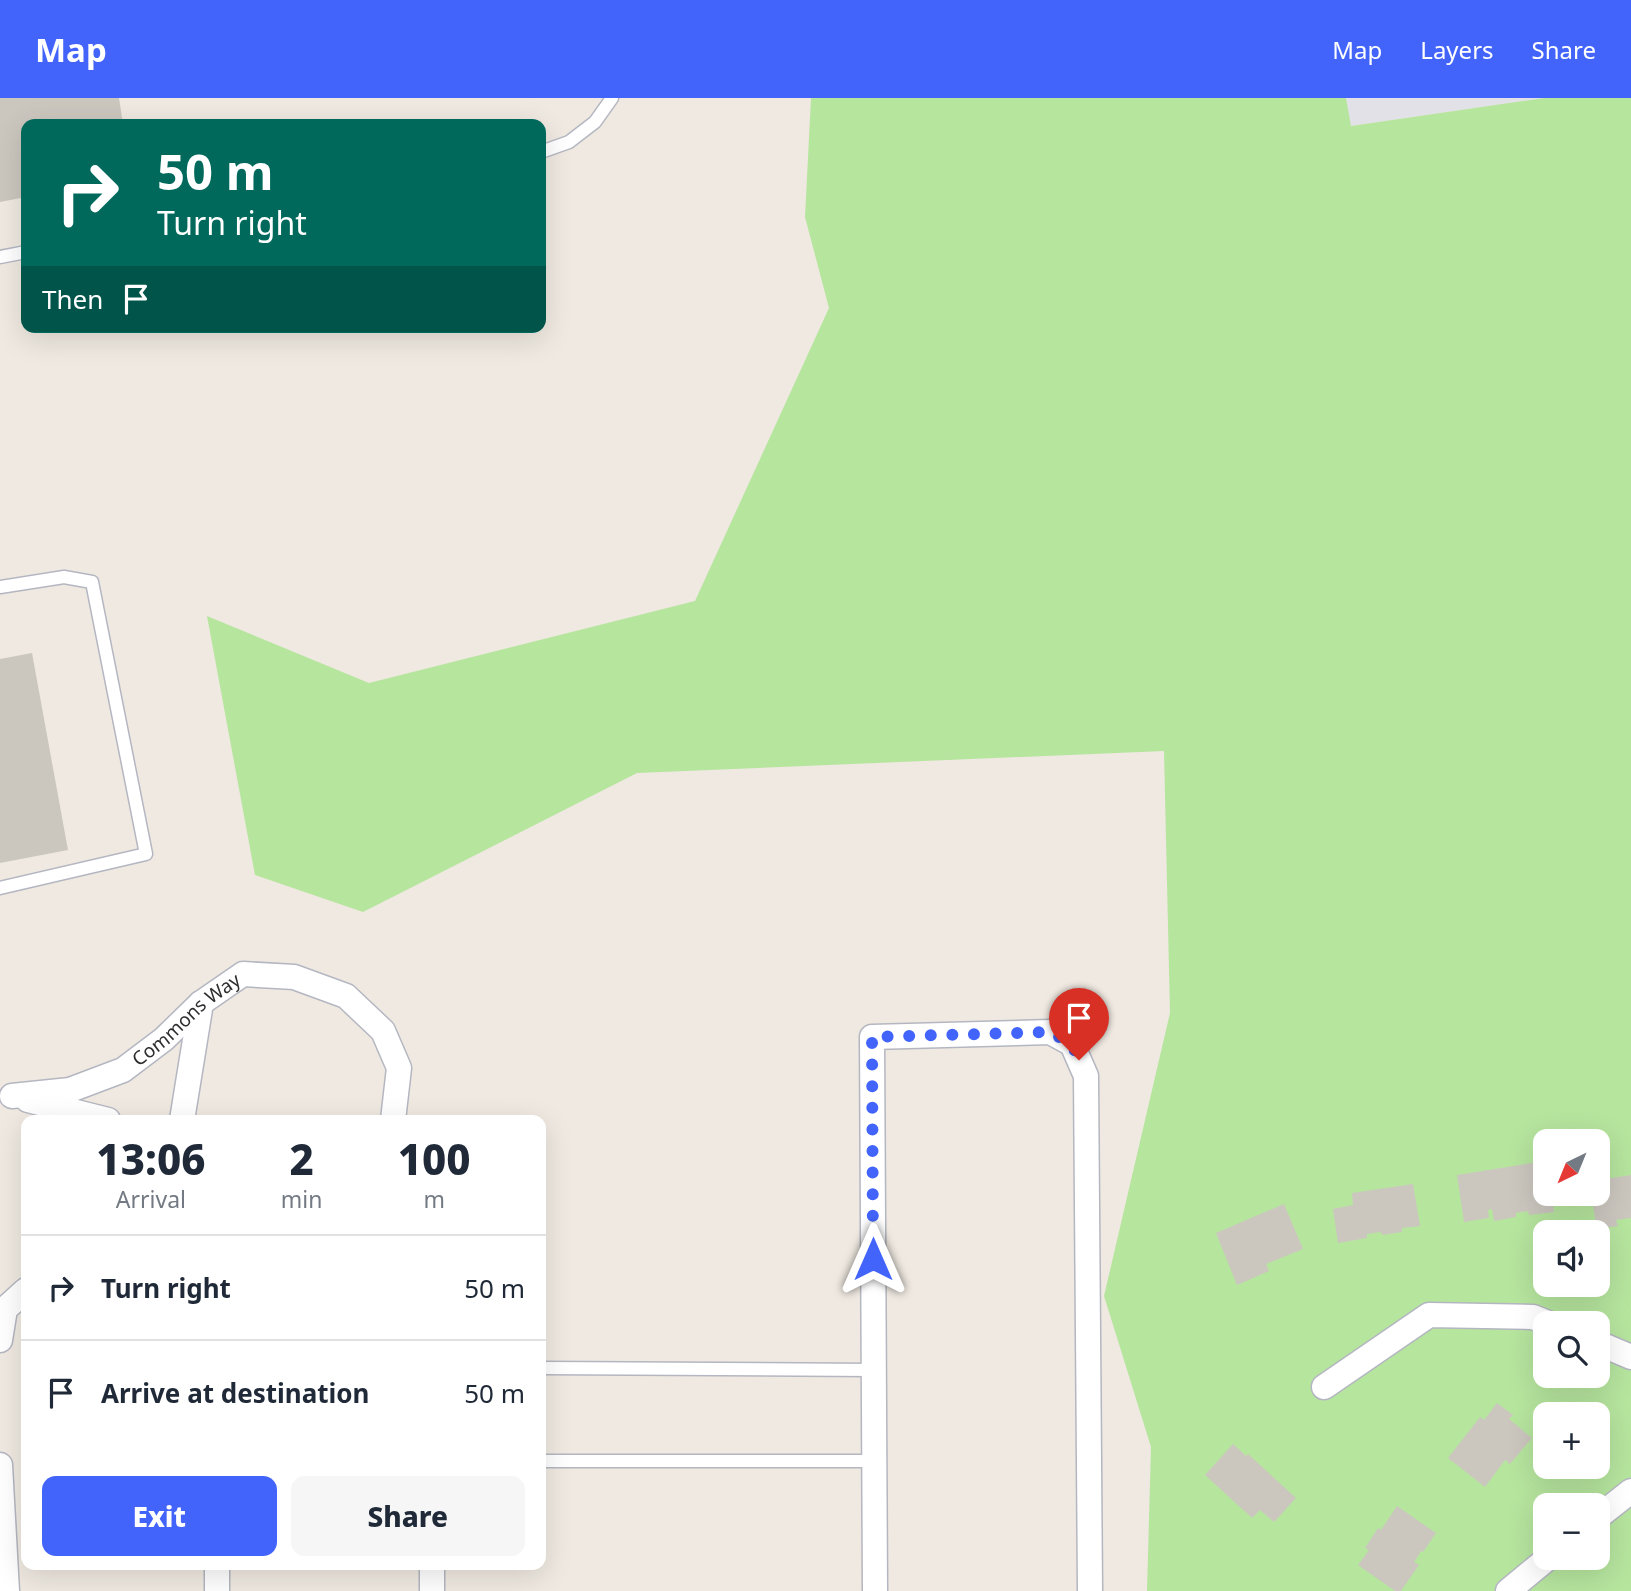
<!DOCTYPE html>
<html lang="en">
<head>
<meta charset="utf-8">
<style>
  :root { --surface:#fff; --page:#f6f6f7; --text:#1f2937; --muted:#747a83; --line:#e0e1e3; --accent:#4264fb }
  body { margin:0; font-family:"Noto Sans",sans-serif; background:var(--page); color:var(--text); height:100vh; display:flex; flex-direction:column; font-size:26px; white-space:nowrap }
  * { box-sizing:border-box; margin:0 }
  p { font-size:23px; color:var(--muted) }
  .icon { flex:none; width:38px; height:38px; fill:none; stroke:currentColor; stroke-width:2; stroke-linecap:round; stroke-linejoin:round }
  .map { position:relative; flex:1; overflow:hidden }
  .sheet { position:absolute; left:21px; top:1017px; width:525px; height:455px; display:flex; flex-direction:column; background:var(--surface); border-radius:14px; box-shadow:0 7px 28px #0002 }
  .sheet>* { flex:none }
  .hud { position:absolute; left:21px; top:21px; width:525px; height:214px; border-radius:14px; box-shadow:0 7px 28px #0002; background:#00695c; color:#fff; overflow:hidden }
  .needle { width:46px; rotate:223deg }
  .controls { position:absolute; left:1533px; top:1031px; display:grid; gap:14px }
  .controls a { display:grid; place-items:center; width:77px; height:77px; border-radius:14px; background:var(--surface); box-shadow:0 7px 28px #0002; font-size:35px }
  .pin { position:absolute; display:grid; place-items:center; width:60px; height:60px; color:#fff; margin:-72px -30px; border-radius:50% 50% 50% 0; rotate:-45deg; box-shadow:0 0 7px #0007 }
  .pin .icon { rotate:45deg }
  .me { position:absolute; width:77px; margin:-38px; rotate:0deg; stroke-linejoin:round; filter:drop-shadow(0 0 5px #0008) }
  .turn { display:flex; align-items:center; gap:24px; height:147px; padding:0 21px; font-size:32px }
  .turn .icon { width:91px; height:91px; stroke-width:2.5 }
  .turn b { display:block; font-size:49px; line-height:60px }
  .then { display:flex; align-items:center; height:66px; padding:0 21px; background:#0003; gap:14px; font-size:26px }
  .eta { display:flex; justify-content:space-evenly; align-items:center; height:119px; text-align:center }
  .eta b { font-size:42px; font-weight:800; line-height:49px }
  .cta { display:flex; gap:14px; margin-top:auto; padding:14px 21px }
  .cta a { flex:1; height:80px; border-radius:14px; background:var(--accent); color:#fff; font-size:28px; font-weight:800; line-height:80px; text-align:center }
  .cta a+a { background:var(--page); color:var(--text) }
  ul { padding:0; list-style:none }
  li { display:flex; align-items:center; gap:21px; height:105px; padding:0 21px; border-top:2px solid var(--line) }
  li div { flex:1 }
  li b { display:block; font-size:26px }
  li em { font-style:normal }
  header { display:flex; align-items:center; gap:42px; box-sizing:border-box; height:98px; padding:0 35px; background:var(--accent); color:#fff }
  header strong { font-size:33px }
  nav { display:flex; gap:38px; margin-inline-start:auto; font-size:24px }
  .map>svg:first-child { display:block }
  .industrial { fill:#e3e1e8 }
  .green { fill:#b6e59e; fill-rule:evenodd }
  .building { fill:#cbc7bf }
  .lines { fill:none; stroke-linecap:round; stroke-linejoin:round }
  .lane-casing { stroke:#b4b7c1; stroke-width:15 }
  .street-casing { stroke:#b4b7c1; stroke-width:27 }
  .lane { stroke:#fff; stroke-width:12 }
  .street { stroke:#fff; stroke-width:24 }
  .route { stroke:#4264fb; stroke-width:12; stroke-dasharray:0 21.6 }
  .labels { text-anchor:middle; dominant-baseline:central; stroke-width:7; stroke-linejoin:round; paint-order:stroke }
  .street-label { font-size:19px; fill:#2e2e2e; stroke:#fff }
</style>
</head>
<body>
<header>
<strong>Map</strong>
<nav><a>Map</a><a>Layers</a><a>Share</a></nav>
</header>
<div class="map">
<svg width="1631" height="1493" viewBox="0 0 1631 1493">
  <rect width="100%" height="100%" fill="#efe9e1"/>
  <!-- industrial -->
  <path class="industrial" d="M1346 0H1544L1350 28Z"/>
  <!-- green -->
  <path class="green" d="M811 0H1346L1351 28 1544 0H1631V1493H1147L1151 1349 1104 1198 1170 915 1164 653 637 675 363 814 255 777 207 518 369 585 695 503 829 210 805 119ZM1545 1043H1598V1096H1545ZM1545 1134H1598V1186H1545ZM1545 1225H1598V1278H1545ZM1545 1316H1598V1368H1545ZM1545 1407H1598V1460H1545Z"/>
  <!-- building -->
  <path class="building" d="M0 0H119L123 26H26V99L0 104Z
    M32 555 68 752 0 765V561Z
    M1545 1063V1096H1551L1554 1114 1529 1117 1528 1113 1516 1115V1119L1494 1123 1492 1111 1488 1112 1489 1120 1464 1124 1457 1077Z
    M1631 1077V1120L1616 1122 1618 1128 1597 1131 1591 1096H1598V1082Z
    M1413 1086 1420 1128 1402 1130V1134L1382 1137 1381 1134 1367 1136V1140L1338 1145 1333 1111 1353 1107 1352 1095Z
    M1284 1106 1303 1151 1266 1166 1269 1173 1237 1187 1216 1135Z
    M1497 1305 1513 1317 1509 1321 1532 1340 1510 1366 1505 1362 1485 1389 1448 1360 1480 1319 1484 1322Z
    M1233 1346 1246 1358 1248 1356 1296 1400 1274 1424 1260 1412 1252 1420 1205 1377Z
    M1397 1408 1436 1435 1423 1454 1421 1453 1414 1464 1419 1467 1401 1493H1395L1358 1467 1369 1452 1365 1450 1378 1430 1381 1432Z"/>
  <g class="lines">
    <!-- lane casing -->
    <g class="lane-casing">
      <path id="lane" d="M541 54 569 44 595 24 612 0
        M0 159 26 154
        M0 489 64 479 92 484 146 756 0 790
        M541 1270 874 1272
        M541 1363H874"/>
    </g>
    <!-- street casing -->
    <g class="street-casing">
      <g id="street">
        <path id="s1" d="M12 998 70 992 123 972 164 941 201 905 243 876 294 879 346 898 383 933 399 970 393 1022"/>
        <path d="M28 1002 108 1022"/>
        <path d="M182 1022 201 905"/>
        <path d="M0 1242 5 1211 26 1192"/>
        <path d="M1598 1245 1631 1259"/>
        <path d="M1324 1289 1429 1217 1533 1219 1548 1225"/>
        <path d="M0 1367 7 1493"/>
        <path d="M1598 1419 1631 1393"/>
        <path d="M217 1466V1493"/>
        <path d="M432 1466V1493"/>
        <path d="M875 1493 872 939 1050 934 1072 946 1086 978 1090 1493"/>
        <path d="M1508 1493 1548 1460"/>
      </g>
    </g>
    <!-- lane -->
    <use href="#lane" class="lane"/>
    <!-- street -->
    <use href="#street" class="street"/>
  </g>
  <g class="lines">
    <!-- route -->
    <path class="route" d="M873 1161 872 939 1050 934 1072 946 1079 962"/>
  </g>
  <g class="labels">
    <!-- street labels -->
    <g class="street-label">
      <text stroke="none"><textPath href="#s1" startOffset="196">Commons Way</textPath></text>
    </g>
  </g>
</svg>
<div class="controls">
<a><svg class="needle" viewBox="-14 -14 28 28"><path d="M0-13l5 13h-10z" fill="#e53935"/><path d="M0 13l5-13h-10z" fill="#747a83"/></svg></a>
<a><svg class="icon" aria-label="sound" viewBox="0 0 24 24"><path d="M4 9h4l5-4v14l-5-4H4zM17 9q2 3 0 6"/></svg></a>
<a><svg class="icon" aria-label="search" viewBox="0 0 24 24"><circle cx="10" cy="10" r="6"/><path d="M15 15l6 6"/></svg></a>
<a>+</a>
<a>−</a>
</div>
<div class="pin" style="left:1079px;top:962px;background:#d93025"><svg class="icon" aria-label="arrive" viewBox="0 0 24 24"><path d="M6 21V4h12l-3 4 3 4H6"/></svg></div>
<svg class="me" style="left:873px;top:1161px" viewBox="-20 -20 40 40"><path d="M0-17L14 15 0 8-14 15z" fill="#4264fb" stroke="#fff" stroke-width="4"/></svg>
<div class="hud">
<div class="turn"><svg class="icon" aria-label="right" viewBox="0 0 24 24"><path d="M7 20v-9h11M14 6l5 5-5 5"/></svg><div><b>50 m</b>Turn right</div></div>
<div class="then">Then<svg class="icon" aria-label="arrive" viewBox="0 0 24 24"><path d="M6 21V4h12l-3 4 3 4H6"/></svg></div>
</div>
<section class="sheet">
<div class="eta">
<div><b>13:06</b><p>Arrival</p></div>
<div><b>2</b><p>min</p></div>
<div><b>100</b><p>m</p></div>
</div>
<ul>
<li><svg class="icon" aria-label="right" viewBox="0 0 24 24"><path d="M7 20v-9h11M14 6l5 5-5 5"/></svg><div><b>Turn right</b></div><em>50 m</em></li>
<li><svg class="icon" aria-label="arrive" viewBox="0 0 24 24"><path d="M6 21V4h12l-3 4 3 4H6"/></svg><div><b>Arrive at destination</b></div><em>50 m</em></li>
</ul>
<div class="cta"><a>Exit</a><a>Share</a></div>
</section>
</div>
</body>
</html>
